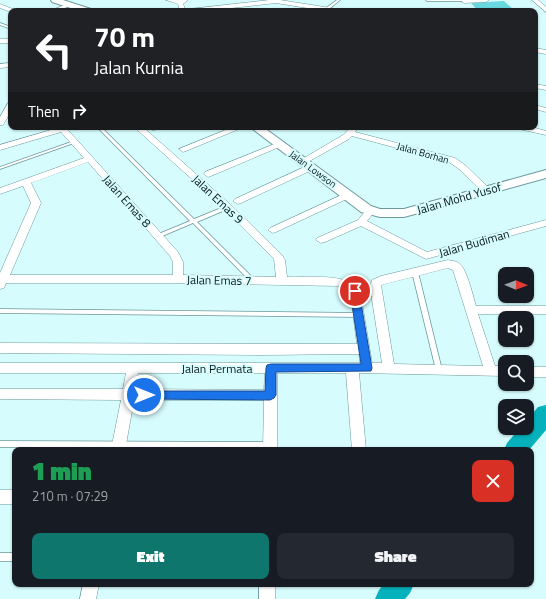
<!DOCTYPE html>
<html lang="en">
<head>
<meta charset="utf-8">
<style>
  :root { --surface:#171b24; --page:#242831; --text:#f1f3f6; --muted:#9ea1a6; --accent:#0f766e }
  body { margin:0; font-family:"Titillium Web",sans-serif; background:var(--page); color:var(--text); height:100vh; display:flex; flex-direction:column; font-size:15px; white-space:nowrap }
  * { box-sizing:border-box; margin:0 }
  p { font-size:13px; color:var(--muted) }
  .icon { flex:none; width:22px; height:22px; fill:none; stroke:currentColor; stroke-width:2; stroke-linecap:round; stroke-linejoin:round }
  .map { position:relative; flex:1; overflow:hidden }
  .side { position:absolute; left:12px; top:447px; width:522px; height:140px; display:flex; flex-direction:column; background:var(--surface); border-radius:8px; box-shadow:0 1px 3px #0004 }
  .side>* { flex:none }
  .banner { position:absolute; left:8px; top:8px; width:530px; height:122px; border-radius:8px; box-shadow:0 1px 3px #0004; background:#202124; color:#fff; overflow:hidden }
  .needle { width:26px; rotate:91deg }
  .fabs { position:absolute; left:498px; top:267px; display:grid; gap:8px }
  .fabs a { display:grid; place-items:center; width:36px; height:36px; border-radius:8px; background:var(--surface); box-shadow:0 1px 3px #0004; font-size:20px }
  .pin { position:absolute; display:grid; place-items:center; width:34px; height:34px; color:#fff; margin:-17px; border:2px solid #fff; border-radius:50%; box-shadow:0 1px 4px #0007 }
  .me { position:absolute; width:44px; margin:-22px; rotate:90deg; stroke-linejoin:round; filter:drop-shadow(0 0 3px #0008) }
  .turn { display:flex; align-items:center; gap:14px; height:84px; padding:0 20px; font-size:18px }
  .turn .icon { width:52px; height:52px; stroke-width:2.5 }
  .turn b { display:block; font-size:28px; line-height:34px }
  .then { display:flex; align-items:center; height:38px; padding:0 20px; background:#0003; gap:8px; font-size:15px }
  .round { display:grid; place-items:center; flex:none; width:42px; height:42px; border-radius:8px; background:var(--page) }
  .summary { display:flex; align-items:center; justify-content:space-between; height:68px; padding:0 20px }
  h1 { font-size:24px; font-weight:800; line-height:30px; color:#1e9e55 }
  .cta { display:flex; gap:8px; margin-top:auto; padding:8px 20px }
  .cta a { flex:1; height:46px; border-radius:8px; background:var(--accent); color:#fff; font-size:16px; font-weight:800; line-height:46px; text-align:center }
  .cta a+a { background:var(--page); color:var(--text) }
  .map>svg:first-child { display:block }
  .green { fill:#69d9e0 }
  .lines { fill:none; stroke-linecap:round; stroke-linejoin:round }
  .river { fill:#05b2bc; fill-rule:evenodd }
  .lane-casing { stroke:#6c999c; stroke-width:1.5 }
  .street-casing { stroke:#6c999c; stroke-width:1 }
  .secondary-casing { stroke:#6c999c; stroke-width:2 }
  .lane { fill:#fff; fill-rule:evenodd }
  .street { fill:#fff; fill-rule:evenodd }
  .secondary { fill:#fff; fill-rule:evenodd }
  .route { fill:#1a73e8; stroke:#114b97 }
  .labels { text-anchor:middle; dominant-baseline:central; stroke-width:4; stroke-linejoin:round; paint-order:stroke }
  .far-street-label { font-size:10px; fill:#07191b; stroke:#d6fcfe }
  .street-label { font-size:12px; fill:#07191b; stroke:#d6fcfe }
</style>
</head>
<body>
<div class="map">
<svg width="546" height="599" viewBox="0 0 546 599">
  <rect width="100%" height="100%" fill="#d6fcfe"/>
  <!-- green -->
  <path class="green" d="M504 1 514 10 478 11 471 3Z"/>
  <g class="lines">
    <!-- river -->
    <path class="river" d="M546 405V430L529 450H504L507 443 520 428H527V420L538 407Z
      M384 584H414L410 593 405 599H375L379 590Z"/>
    <!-- lane casing -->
    <g class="lane-casing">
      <path id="lane" d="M337 0H340L328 10H326V8Z
        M426 0H464L463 1H427Z
        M0 23 11 27V29L0 25Z
        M97 127H101L194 219 226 206H230V208L197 222 255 280 254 281H250L193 223 160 237H156V235L190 221Z
        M74 141H76L77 142 0 169V167Z
        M415 270 418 272 442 370 441 372H437L436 370 412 272Z
        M0 309 359 313 361 314 362 315 361 316 359 317 0 313Z
        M0 441 270 442 272 443 273 445 272 447 270 448 0 447Z
        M0 553H15V561H0Z"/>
    </g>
    <!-- street casing -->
    <g class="street-casing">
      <path id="street" d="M166 0H188L183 4 186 11H180L178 4Z
        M270 0H280L337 9 340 11H326L276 3 205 11H187L190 9Z
        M462 0H489L486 2 464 3 462 2Z
        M532 0H538L546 7V12Z
        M0 4 15 10 16 11H11V12L0 8Z
        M66 4 71 5 59 11H51Z
        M0 39H11V43H0Z
        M535 48 546 50V54L535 52Z
        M11 63V67L0 68V64Z
        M535 84 546 86V90L535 88Z
        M8 103H11V111L3 125H0V117Z
        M535 105 546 108V112L535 109Z
        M61 127H73L68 130 178 252 183 262V275L276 277 274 259 225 209 134 127H143L231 205 282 255 285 260 287 277C307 278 349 272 360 291L372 363H382L370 287 372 280 381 276 448 260C452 261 457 261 460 264 467 270 473 296 476 306H546V314H478L495 366H505V376L359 373 366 450H352L346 373H277V450H263L264 400H134L125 450H111L121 400 0 399V389H123L126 373H0V363H360L359 354 262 355 0 353V343L357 344 350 291 339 286 178 283H6L4 288 0 289V273L31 203 23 186 0 194V188L84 158 61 132 0 150V145ZM88 162 170 256 173 262V275H10L41 203 31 183ZM448 268 453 270 483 366 394 364 381 285ZM138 373H265L264 390 135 389Z
        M152 127H161L155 130H152Z
        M233 127H244L186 151 183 152 179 149Z
        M351 127H359L355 132 455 158 465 165 491 190 489 192H483L459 169 449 162 352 136 349 139 306 163H300L299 161 343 135Z
        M518 127H532L546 131V135L519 129Z
        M277 143H283L284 145 211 176 208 177 204 174 205 172Z
        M311 164 315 167 314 169 241 203 238 204 233 201 235 199Z
        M348 192 353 195 351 197 276 232 273 233 268 230 270 228Z
        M370 208 375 211 367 221 427 252 546 220V226L426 259 361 226 325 242 321 243 316 240 317 238 358 220 367 209Z
        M527 367H546V377H527Z
        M0 490H15V504H0Z
        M83 584H99L96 599H80Z
        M259 584H275V599H259Z"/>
    </g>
    <!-- secondary casing -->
    <g class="secondary-casing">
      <path id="secondary" d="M51 0H63L91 9 92 11H80L52 2Z
        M250 127H263L371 206 380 209H404L546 170V178L404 217H380L361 212Z"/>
    </g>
    <!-- lane -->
    <use href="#lane" class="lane"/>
    <!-- street -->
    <use href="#street" class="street"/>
    <!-- secondary -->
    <use href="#secondary" class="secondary"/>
  </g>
  <!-- route -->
  <path class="route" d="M355 288 359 291 372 368 371 371 276 372V395L274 398 270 400 144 399 140 398 139 395 140 392 144 391H265L266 368 267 365 271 364H361L350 291Z"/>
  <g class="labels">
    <!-- far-street labels -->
    <g class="far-street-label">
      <text transform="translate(423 153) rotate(16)">Jalan Borhan</text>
      <text transform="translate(313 169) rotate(36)">Jalan Lowson</text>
    </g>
    <!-- street labels -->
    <g class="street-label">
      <text transform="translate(459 198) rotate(-16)">Jalan Mohd Yusof</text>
      <text transform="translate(218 199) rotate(43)">Jalan Emas 9</text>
      <text transform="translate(127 201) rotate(48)">Jalan Emas 8</text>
      <text transform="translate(474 243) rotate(-16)">Jalan Budiman</text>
      <text transform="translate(219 280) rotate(1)">Jalan Emas 7</text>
      <text x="217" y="368">Jalan Permata</text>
    </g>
  </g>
</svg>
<div class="fabs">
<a><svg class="needle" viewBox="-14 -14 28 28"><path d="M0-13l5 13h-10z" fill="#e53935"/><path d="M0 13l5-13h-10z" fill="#9ea1a6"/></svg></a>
<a><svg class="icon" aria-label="sound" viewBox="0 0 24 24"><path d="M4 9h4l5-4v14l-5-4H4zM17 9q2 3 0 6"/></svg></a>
<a><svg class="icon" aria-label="search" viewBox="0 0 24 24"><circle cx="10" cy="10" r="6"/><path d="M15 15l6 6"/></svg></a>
<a><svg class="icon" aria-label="layers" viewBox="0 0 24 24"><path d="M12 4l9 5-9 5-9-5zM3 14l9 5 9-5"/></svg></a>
</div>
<div class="pin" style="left:355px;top:291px;background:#d93025"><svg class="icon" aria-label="arrive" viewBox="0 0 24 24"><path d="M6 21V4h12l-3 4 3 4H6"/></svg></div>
<svg class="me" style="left:144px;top:395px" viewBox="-20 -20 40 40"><circle r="17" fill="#1a73e8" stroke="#fff" stroke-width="3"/><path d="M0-11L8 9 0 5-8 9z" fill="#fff"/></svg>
<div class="banner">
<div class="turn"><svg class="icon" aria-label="left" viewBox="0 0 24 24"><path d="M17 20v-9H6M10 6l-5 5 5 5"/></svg><div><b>70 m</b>Jalan Kurnia</div></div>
<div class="then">Then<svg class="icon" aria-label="right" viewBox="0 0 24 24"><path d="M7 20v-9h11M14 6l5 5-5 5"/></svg></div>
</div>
<section class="side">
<div class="summary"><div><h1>1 min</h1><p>210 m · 07:29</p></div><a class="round" style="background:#d93025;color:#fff"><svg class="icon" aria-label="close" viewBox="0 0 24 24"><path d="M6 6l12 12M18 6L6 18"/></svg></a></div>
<div class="cta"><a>Exit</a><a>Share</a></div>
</section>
</div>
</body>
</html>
